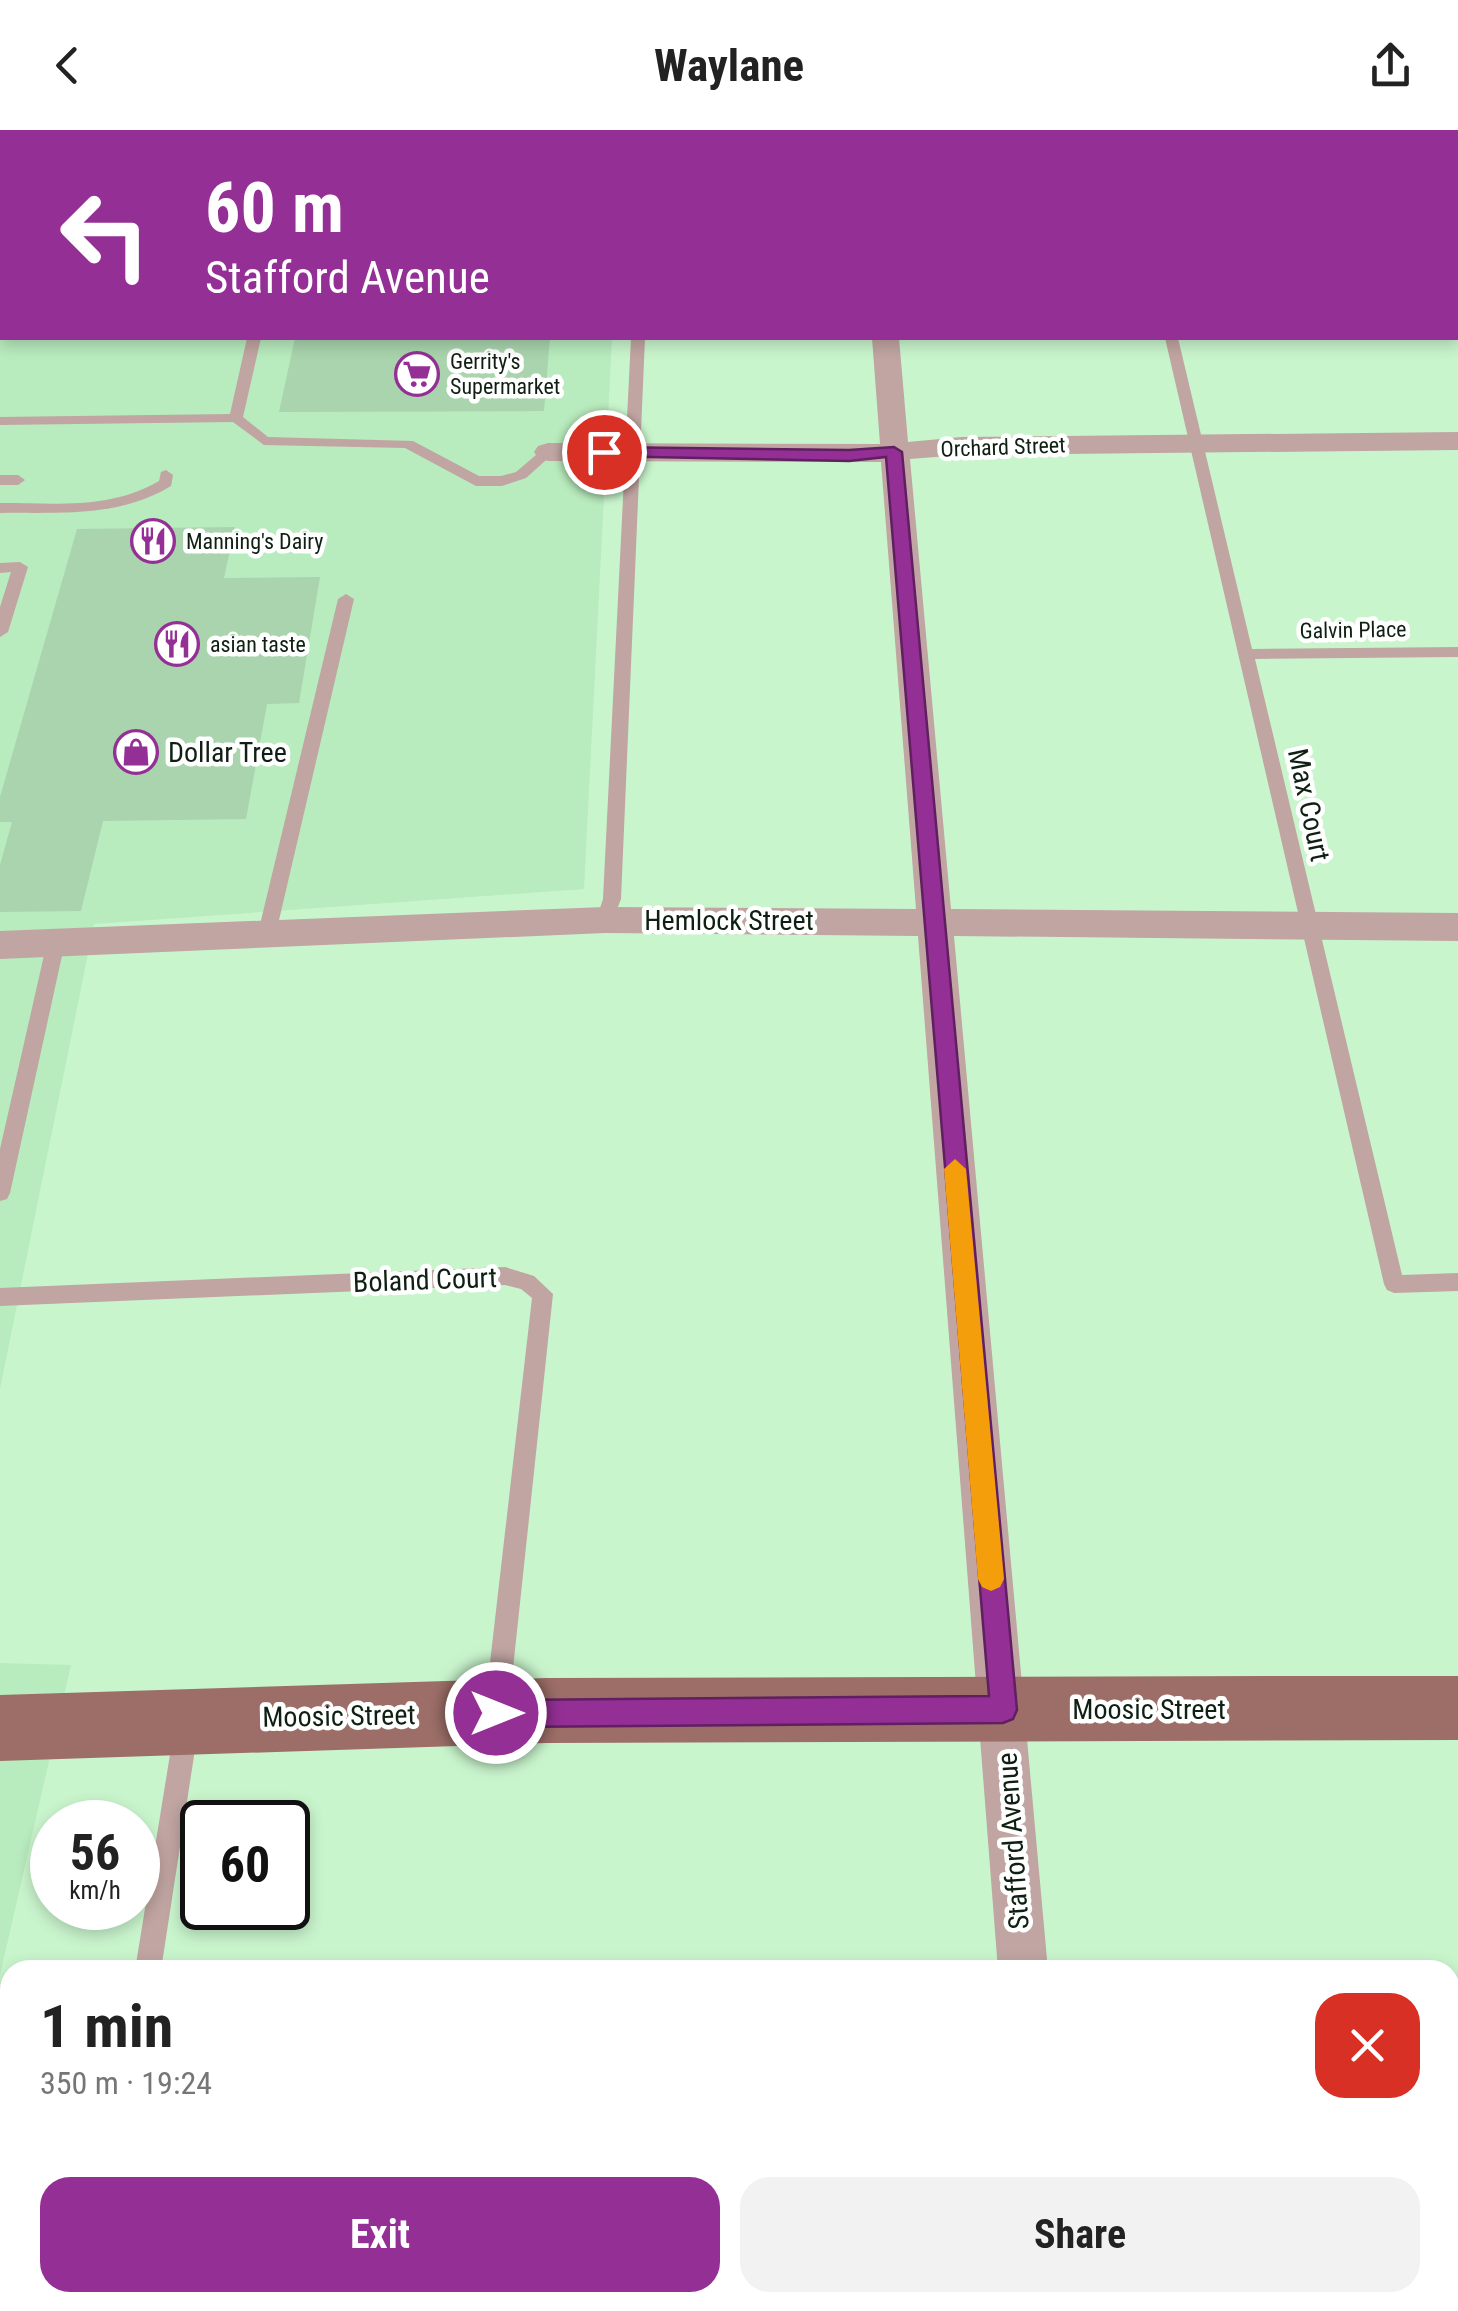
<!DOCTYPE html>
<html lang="en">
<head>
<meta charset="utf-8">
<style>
  :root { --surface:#fff; --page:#f2f2f2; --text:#222; --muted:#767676; --accent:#942f95 }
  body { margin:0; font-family:"Roboto Condensed",sans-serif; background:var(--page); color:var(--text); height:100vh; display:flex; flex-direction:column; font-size:38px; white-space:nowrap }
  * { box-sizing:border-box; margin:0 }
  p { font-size:32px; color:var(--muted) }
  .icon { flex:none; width:55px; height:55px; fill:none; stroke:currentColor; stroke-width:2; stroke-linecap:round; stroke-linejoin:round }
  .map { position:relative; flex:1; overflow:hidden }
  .sheet { position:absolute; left:0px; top:1830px; width:1460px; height:352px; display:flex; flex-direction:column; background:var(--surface); border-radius:30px 30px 0 0; box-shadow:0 5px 15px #0003 }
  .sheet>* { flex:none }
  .hud { position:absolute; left:0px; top:0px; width:1460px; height:210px; box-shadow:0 5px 15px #0003; background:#942f95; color:#fff; overflow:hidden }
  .speed { position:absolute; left:30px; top:1670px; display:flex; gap:20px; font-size:50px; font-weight:700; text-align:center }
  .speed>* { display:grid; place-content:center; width:130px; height:130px; border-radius:50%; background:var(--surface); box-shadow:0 5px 15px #0003; line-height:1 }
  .speed small { font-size:25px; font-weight:400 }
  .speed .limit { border:5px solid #111; border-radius:15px; background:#fff; color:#111 }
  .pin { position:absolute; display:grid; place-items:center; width:85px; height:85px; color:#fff; margin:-42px; border:5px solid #fff; border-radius:50%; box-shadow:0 2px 10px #0007 }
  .me { position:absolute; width:110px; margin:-55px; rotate:90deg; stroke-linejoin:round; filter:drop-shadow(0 0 8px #0008) }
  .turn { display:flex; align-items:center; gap:35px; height:210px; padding:0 40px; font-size:45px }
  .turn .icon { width:130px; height:130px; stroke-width:2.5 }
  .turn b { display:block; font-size:70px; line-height:85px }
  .round { display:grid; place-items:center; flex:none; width:105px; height:105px; border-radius:30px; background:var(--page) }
  .overview { display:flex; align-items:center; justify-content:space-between; height:170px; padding:0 40px }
  h1 { font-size:60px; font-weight:700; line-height:75px }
  .button { display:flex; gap:20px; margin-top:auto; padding:20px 40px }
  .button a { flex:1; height:115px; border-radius:30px; background:var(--accent); color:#fff; font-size:40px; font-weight:700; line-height:115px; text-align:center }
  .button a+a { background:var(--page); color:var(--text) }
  header { display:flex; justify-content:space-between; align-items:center; height:130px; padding:0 40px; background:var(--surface); font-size:45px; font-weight:700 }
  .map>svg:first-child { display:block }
  .built { fill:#b8ebbd }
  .building { fill:#a9d4ad }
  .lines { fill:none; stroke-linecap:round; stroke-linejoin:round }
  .lane { fill:#c0a5a2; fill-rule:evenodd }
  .street { fill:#c0a5a2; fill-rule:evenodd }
  .primary { fill:#9c6e67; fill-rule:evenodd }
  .route { fill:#942f95; stroke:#601f61; stroke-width:2.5 }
  .slow { fill:#f59e0b }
  .labels { text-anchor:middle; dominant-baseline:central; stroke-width:9; stroke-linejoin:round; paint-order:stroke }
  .far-poi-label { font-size:22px; fill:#0f2012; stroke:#fff; text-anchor:start }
  .far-street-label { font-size:22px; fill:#0f2012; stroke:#fff }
  .poi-label { font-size:28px; fill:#0f2012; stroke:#fff; text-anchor:start }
  .street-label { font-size:28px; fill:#0f2012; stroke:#fff }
</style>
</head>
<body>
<header><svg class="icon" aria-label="back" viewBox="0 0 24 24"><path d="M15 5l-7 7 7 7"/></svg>Waylane<svg class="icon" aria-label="share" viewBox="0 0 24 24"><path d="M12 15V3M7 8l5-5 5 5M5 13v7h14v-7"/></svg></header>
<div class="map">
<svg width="1458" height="2181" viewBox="0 0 1458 2181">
  <rect width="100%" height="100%" fill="#c9f5cd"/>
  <!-- built -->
  <path class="built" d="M0 12 2 208H612L584 759 94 794 0 1259Z
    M0 1533 71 1535 0 1845Z"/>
  <!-- building -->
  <path class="building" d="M295 208H550L544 281 279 282Z
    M235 397 224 448 320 447 299 573 267 574 246 689 103 691 81 781 0 782V735L12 692H0V667L77 399Z"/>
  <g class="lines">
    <!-- lane -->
    <path class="lane" d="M642 0H654V2H642Z
      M1116 0H1128L1129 2H1117Z
      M0 76H2V84H0Z
      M0 132H2V140H0Z
      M247 208H261L243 287 268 307 413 311 479 346H501L516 342 543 319 548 318 555 322 526 348 502 356H476L405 318 264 315 233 292 0 295V287L230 284Z
      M631 208H645L621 769 611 795 605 797 596 790 603 769Z
      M1165 208H1178L1252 519 1458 517V527L1255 529 1402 1145 1458 1143V1161L1394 1163 1387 1160 1384 1154Z
      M166 340 173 345 171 356C118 388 59 382 0 383V373C54 373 110 380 159 351L161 342Z
      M0 345H18L25 350 18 355H0Z
      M20 432 28 437 8 502 0 507V477L11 442 0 443V433Z
      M346 464 354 469 276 803 267 810 258 803 338 469Z
      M56 805 65 812 10 1063 7 1069 0 1071V1019L47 812Z
      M505 1137 534 1146 553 1164 509 1576 505 1584 497 1588 489 1584 485 1576 532 1168 521 1159 505 1155 0 1176V1158Z
      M186 1588 194 1592 198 1600 161 1840H135L174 1600 178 1592Z
      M76 2172H108L104 2181H72Z"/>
    <!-- street -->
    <path class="street" d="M855 0H879V2H855Z
      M872 208H899L908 312 961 307 1458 302V320L961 325 910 329 951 779 1458 783V811L954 806 1048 1840H998L918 806 605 803 0 829V801L605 777 916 779 881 332 548 331 538 328 534 322 538 316 548 313 880 314Z
      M1020 2172H1076V2181H1020Z"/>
    <!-- primary -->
    <path class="primary" d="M1276 1546H1458V1610L546 1613 0 1631V1565L546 1548Z"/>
  </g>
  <!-- route -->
  <path class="route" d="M604 317 849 320 894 317 902 322 1017 1580 1013 1589 1003 1593 496 1597 487 1593 483 1583 487 1574 496 1570 989 1566 886 327 849 331 599 326 596 322Z"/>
  <!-- slow -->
  <path class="slow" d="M955 1029 966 1039 1004 1449 1000 1457 991 1461 982 1457 978 1449 944 1039Z"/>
  <!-- icons -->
  <defs>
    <g id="supermarket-ring" transform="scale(2.25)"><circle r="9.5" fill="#fff" stroke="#942f95" stroke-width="1.5"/><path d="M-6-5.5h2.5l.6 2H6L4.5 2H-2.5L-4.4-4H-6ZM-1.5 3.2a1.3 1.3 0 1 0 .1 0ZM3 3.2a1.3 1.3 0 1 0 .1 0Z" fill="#942f95"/></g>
    <g id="restaurant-ring" transform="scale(2.25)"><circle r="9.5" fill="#fff" stroke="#942f95" stroke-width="1.5"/><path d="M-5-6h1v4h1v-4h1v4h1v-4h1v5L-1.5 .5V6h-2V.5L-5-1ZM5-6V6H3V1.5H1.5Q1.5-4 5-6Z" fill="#942f95"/></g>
    <g id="shop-ring" transform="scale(2.25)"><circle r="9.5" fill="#fff" stroke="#942f95" stroke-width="1.5"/><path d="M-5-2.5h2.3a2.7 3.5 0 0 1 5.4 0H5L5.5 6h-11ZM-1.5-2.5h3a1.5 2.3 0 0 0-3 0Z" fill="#942f95"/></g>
  </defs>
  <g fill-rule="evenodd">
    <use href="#supermarket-ring" x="417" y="244"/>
    <use href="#restaurant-ring" x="153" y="411"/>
    <use href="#restaurant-ring" x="177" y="514"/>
    <use href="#shop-ring" x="136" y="622"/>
  </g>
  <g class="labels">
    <!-- far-poi labels -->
    <g class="far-poi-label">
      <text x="450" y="231">Gerrity's<tspan x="450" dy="25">Supermarket</tspan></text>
      <text x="186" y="411">Manning's Dairy</text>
      <text x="210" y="514">asian taste</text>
    </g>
    <!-- far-street labels -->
    <g class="far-street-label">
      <text transform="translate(1003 317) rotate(-2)">Orchard Street</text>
      <text transform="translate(1353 500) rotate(-1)">Galvin Place</text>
    </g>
    <!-- poi labels -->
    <g class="poi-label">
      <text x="168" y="622">Dollar Tree</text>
    </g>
    <!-- street labels -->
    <g class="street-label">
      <text transform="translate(1309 675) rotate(78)">Max Court</text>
      <text x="729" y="790">Hemlock Street</text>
      <text transform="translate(425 1150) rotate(-2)">Boland Court</text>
      <text x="1149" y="1579">Moosic Street</text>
      <text transform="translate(339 1586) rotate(-1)">Moosic Street</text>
      <text transform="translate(1013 1711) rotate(-94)">Stafford Avenue</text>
    </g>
  </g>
</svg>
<div class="speed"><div>56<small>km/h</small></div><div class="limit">60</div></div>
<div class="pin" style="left:604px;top:322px;background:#d93025"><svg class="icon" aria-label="arrive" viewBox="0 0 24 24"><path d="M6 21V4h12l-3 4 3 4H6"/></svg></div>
<svg class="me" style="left:496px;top:1583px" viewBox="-20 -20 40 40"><circle r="17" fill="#942f95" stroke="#fff" stroke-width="3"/><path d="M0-11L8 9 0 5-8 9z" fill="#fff"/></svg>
<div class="hud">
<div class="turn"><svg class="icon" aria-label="left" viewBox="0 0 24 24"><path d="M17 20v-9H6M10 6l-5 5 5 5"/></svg><div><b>60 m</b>Stafford Avenue</div></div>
</div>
<section class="sheet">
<div class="overview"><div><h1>1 min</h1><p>350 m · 19:24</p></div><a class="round" style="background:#d93025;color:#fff"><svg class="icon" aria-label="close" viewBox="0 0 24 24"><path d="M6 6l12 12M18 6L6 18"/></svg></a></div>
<div class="button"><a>Exit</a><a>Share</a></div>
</section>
</div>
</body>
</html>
